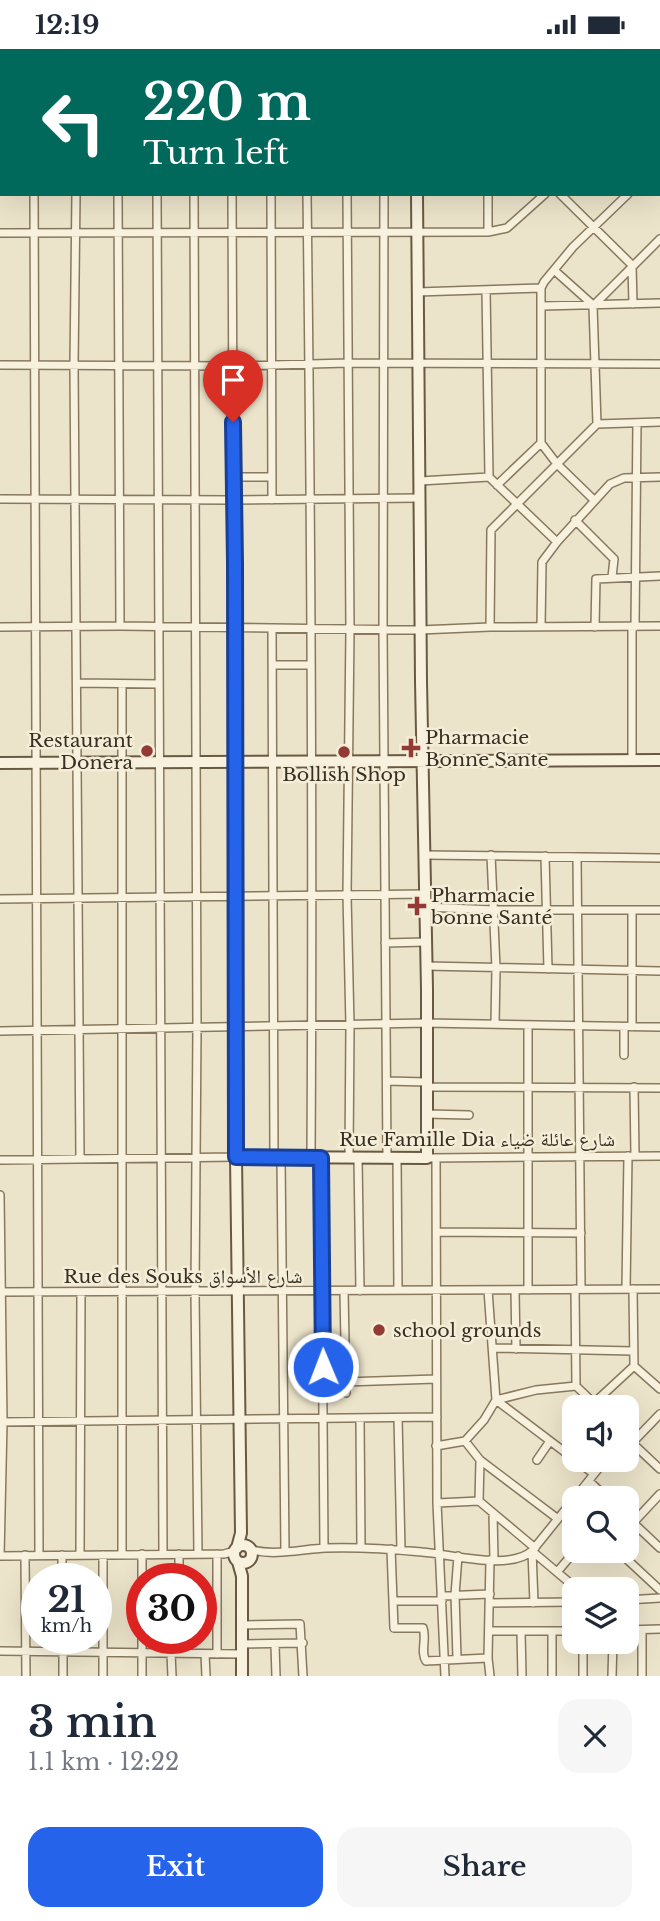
<!DOCTYPE html>
<html lang="en">
<head>
<meta charset="utf-8">
<style>
  :root { --surface:#fff; --page:#f6f6f7; --text:#1f2937; --muted:#747a83; --accent:#2563eb }
  body { margin:0; font-family:"Libre Baskerville","Noto Naskh Arabic",serif; background:var(--page); color:var(--text); height:100vh; display:flex; flex-direction:column; font-size:26px; white-space:nowrap }
  * { box-sizing:border-box; margin:0 }
  p { font-size:23px; color:var(--muted) }
  .icon { flex:none; width:38px; height:38px; fill:none; stroke:currentColor; stroke-width:2; stroke-linecap:round; stroke-linejoin:round }
  .map { position:relative; height:1627px; overflow:hidden }
  .details { display:flex; flex-direction:column; background:var(--surface); flex:1 }
  .details>* { flex:none }
  .top-card { position:absolute; left:0px; top:0px; width:662px; height:147px; box-shadow:0 7px 28px #0002; background:#00695c; color:#fff; overflow:hidden }
  .tools { position:absolute; left:562px; top:1346px; display:grid; gap:14px }
  .tools a { display:grid; place-items:center; width:77px; height:77px; border-radius:14px; background:var(--surface); box-shadow:0 7px 28px #0002; font-size:35px }
  .speed { position:absolute; left:21px; top:1514px; display:flex; gap:14px; font-size:35px; font-weight:700; text-align:center }
  .speed>* { display:grid; place-content:center; width:91px; height:91px; border-radius:50%; background:var(--surface); box-shadow:0 7px 28px #0002; line-height:1 }
  .speed small { font-size:18px; font-weight:400 }
  .speed .limit { border:10px solid #d22; background:#fff; color:#111 }
  .pin { position:absolute; display:grid; place-items:center; width:60px; height:60px; color:#fff; margin:-72px -30px; border-radius:50% 50% 50% 0; rotate:-45deg; box-shadow:0 0 7px #0007 }
  .pin .icon { rotate:45deg }
  .me { position:absolute; width:77px; margin:-38px; rotate:359deg; stroke-linejoin:round; filter:drop-shadow(0 0 5px #0008) }
  .turn { display:flex; align-items:center; gap:24px; height:147px; padding:0 28px; font-size:32px }
  .turn .icon { width:91px; height:91px; stroke-width:2.5 }
  .turn b { display:block; font-size:49px; line-height:60px }
  .round { display:grid; place-items:center; flex:none; width:74px; height:74px; border-radius:21px; background:var(--page) }
  .head { display:flex; align-items:center; justify-content:space-between; height:119px; padding:0 28px }
  h1 { font-size:42px; font-weight:600; line-height:52px }
  .primary-button { display:flex; gap:14px; margin-top:auto; padding:14px 28px }
  .primary-button a { flex:1; height:80px; border-radius:21px; background:var(--accent); color:#fff; font-size:28px; font-weight:600; line-height:80px; text-align:center }
  .primary-button a+a { background:var(--page); color:var(--text) }
  .status { display:flex; justify-content:space-between; align-items:center; height:49px; padding:0 35px; background:var(--surface); direction:ltr }
  .status svg { height:19px; fill:currentColor }
  .map>svg:first-child { display:block }
  .lines { fill:none; stroke-linecap:round; stroke-linejoin:round }
  .street-casing { stroke:#887860; stroke-width:10 }
  .secondary-casing { stroke:#6a5942; stroke-width:14 }
  .street { stroke:#f7f1dd; stroke-width:7 }
  .secondary { stroke:#f7f1dd; stroke-width:10 }
  .route-casing { stroke:#184099; stroke-width:18 }
  .route { stroke:#2563eb; stroke-width:12 }
  .poi-dot { fill:#933a34; stroke:#f4eed9; stroke-width:2.5 }
  .labels { text-anchor:middle; dominant-baseline:central; stroke-width:5; stroke-linejoin:round; paint-order:stroke }
  .poi-label { font-size:19px; fill:#392f22; stroke:#f4eed9; text-anchor:start }
  .street-label { font-size:19px; fill:#392f22; stroke:#f4eed9 }
</style>
</head>
<body>
<div class="status"><b>12:19</b><svg viewBox="0 0 49 12"><path d="M0 12V9h3v3zM5 12V6h3v6zM10 12V3h3v9zM15 12V0h3v12zM26 1h20v11H26zM47 4h2v5h-2z"/></svg></div>
<div class="map">
<svg width="660" height="1627" viewBox="0 0 660 1627">
  <rect width="100%" height="100%" fill="#ece4ca"/>
  <g class="lines">
    <!-- street casing -->
    <g class="street-casing">
      <path id="street" d="M33 0V2
        M74 0V2
        M117 0V2
        M156 0V2
        M231 0V2
        M307 0V2
        M383 0V2
        M561 0V2
        M193 2V0
        M271 2V0
        M347 2V0
        M486 2V0
        M617 2V0
        M0 55H2
        M660 57V58
        M34 145C36 599 40 1053 39 1506
        M76 145 74 317 80 1110
        M118 145 120 577
        M157 145 163 1505
        M194 145 197 979 195 1243 198 1505
        M271 145 272 451
        M307 145C311 466 313 787 311 1108
        M347 145 350 581 347 846 350 976 349 1109
        M384 145 383 580 387 1109
        M560 145 632 216 633 255
        M488 183V145
        M0 184 488 183 507 179 545 145
        M554 221 593 256
        M486 241 489 428
        M417 243 541 239
        M542 257 660 254
        M0 316 233 317 348 314 660 315
        M597 375 593 257 660 190
        M233 428H272
        M420 432 489 428 557 493
        M497 436 541 394
        M0 450 234 451 420 449
        M594 451 557 415 541 394V239L544 233 573 198 628 145
        M575 471 614 510 612 528
        M632 577V711
        M0 578 120 577 420 581 490 578 660 577
        M490 578 491 481 597 375 660 373
        M541 578 542 513 557 493 610 435 624 429 660 428
        M595 578 596 530 660 527
        M635 578 637 374
        M272 579 274 1108
        M273 616H310
        M77 634 159 635
        M122 635V1506
        M425 806 660 809
        M491 806 496 919 495 975
        M545 807 548 920
        M577 808 581 1240
        M0 850 426 845
        M425 858 494 861H660
        M632 861V978
        M385 894 426 893
        M426 917 660 922
        M624 978V1006
        M0 982 426 974 660 978
        M387 1032 426 1033
        M426 1038 660 1039
        M634 1038 635 1107
        M426 1065 469 1066
        M281 1108 285 1502
        M321 1109 324 1499
        M358 1109 360 1242
        M397 1109 398 1241
        M431 1109 660 1107
        M436 1109 437 1454 445 1627
        M0 1111 236 1108 232 145
        M0 1146 3 1373 0 1507
        M437 1183 581 1184
        M575 1240 576 1337
        M626 1240 628 1107
        M633 1240 634 1317 660 1340
        M515 1241 516 1300
        M528 1241V977
        M344 1242 346 1344
        M0 1243 660 1240
        M494 1299 633 1302
        M345 1333 436 1330
        M496 1351 536 1341 576 1337 598 1358
        M496 1351 574 1410
        M594 1354 634 1317
        M360 1369 361 1499
        M398 1369 401 1501
        M0 1373 437 1368
        M626 1388 660 1420
        M465 1392 480 1411 558 1470
        M632 1394 660 1365
        M436 1397 465 1392 484 1371 496 1351 488 1241
        M574 1410 594 1425
        M537 1411 550 1392
        M589 1432 607 1449
        M575 1449 606 1410
        M479 1452 535 1499
        M437 1454 479 1452 480 1411
        M493 1464 494 1511
        M626 1467 660 1499
        M633 1474 660 1445
        M391 1500 394 1579H423C427 1590 420 1603 426 1612L488 1609
        M252 1501C276 1507 302 1500 326 1499 358 1498 390 1500 422 1503 451 1505 509 1522 532 1502L574 1450
        M532 1502 577 1540
        M532 1502 534 1554
        M618 1502 660 1541
        M179 1505V1530
        M25 1506 26 1627
        M62 1506V1530
        M80 1506 81 1243
        M103 1506V1627
        M0 1507 224 1505 235 1502
        M558 1522 575 1502
        M142 1530V1505
        M441 1547 490 1545
        M632 1550 633 1581
        M626 1551 660 1549
        M393 1552H442
        M490 1554 574 1553
        M242 1576 300 1575 303 1627
        M626 1581 660 1580
        M489 1582H574
        M521 1583 522 1627
        M63 1589V1627
        M181 1589V1604
        M242 1595 303 1594
        M275 1596 276 1627
        M0 1602 242 1605
        M171 1604 172 1627
        M205 1605 206 1627
        M217 1605V1505
        M457 1609 455 1546 458 1507
        M142 1627V1589
        M490 1627 488 1609 490 1511
        M552 1627V1582
        M583 1627V1592
        M612 1627 613 1592
        M642 1627V1581"/>
    </g>
    <!-- secondary casing -->
    <g class="secondary-casing">
      <path id="secondary" d="M415 0V2
        M0 714 660 711
        M234 1505a9 9 0 1 1 18 0a9 9 0 1 1-18 0Z
        M237 1499 241 1484 236 1108 427 1109V940L421 632 417 145
        M238 1513 242 1527V1627"/>
    </g>
    <!-- street -->
    <use href="#street" class="street"/>
    <!-- secondary -->
    <use href="#secondary" class="secondary"/>
  </g>
  <g class="lines">
    <!-- route casing -->
    <g class="route-casing">
      <path id="route" d="M233 373 235 514 236 1108 321 1109 323 1318"/>
    </g>
    <!-- route -->
    <use href="#route" class="route"/>
  </g>
  <!-- markers -->
  <g class="poi-dot">
    <path d="M407.5 688.5h7v7h7v7h-7v7h-7v-7h-7v-7h7z"/>
    <circle cx="147" cy="702" r="7"/>
    <circle cx="344" cy="703" r="7"/>
    <path d="M413.5 846.5h7v7h7v7h-7v7h-7v-7h-7v-7h7z"/>
    <circle cx="379" cy="1281" r="7"/>
  </g>
  <g class="labels">
    <!-- poi labels -->
    <g class="poi-label">
      <text x="425" y="688">Pharmacie<tspan x="425" dy="22">Bonne Sante</tspan></text>
      <text x="133" y="691" text-anchor="end">Restaurant<tspan x="133" dy="22">Donera</tspan></text>
      <text x="344" y="725" text-anchor="middle">Bollish Shop</text>
      <text x="431" y="846">Pharmacie<tspan x="431" dy="22">bonne Santé</tspan></text>
      <text x="393" y="1281">school grounds</text>
    </g>
    <!-- street labels -->
    <g class="street-label">
      <text x="477" y="1090">Rue Famille Dia شارع عائلة ضياء</text>
      <text x="183" y="1227">Rue des Souks شارع الأسواق</text>
    </g>
  </g>
</svg>
<div class="tools">
<a><svg class="icon" aria-label="sound" viewBox="0 0 24 24"><path d="M4 9h4l5-4v14l-5-4H4zM17 9q2 3 0 6"/></svg></a>
<a><svg class="icon" aria-label="search" viewBox="0 0 24 24"><circle cx="10" cy="10" r="6"/><path d="M15 15l6 6"/></svg></a>
<a><svg class="icon" aria-label="layers" viewBox="0 0 24 24"><path d="M12 4l9 5-9 5-9-5zM3 14l9 5 9-5"/></svg></a>
</div>
<div class="speed"><div>21<small>km/h</small></div><div class="limit">30</div></div>
<div class="pin" style="left:233px;top:373px;background:#d93025"><svg class="icon" aria-label="arrive" viewBox="0 0 24 24"><path d="M6 21V4h12l-3 4 3 4H6"/></svg></div>
<svg class="me" style="left:323px;top:1318px" viewBox="-20 -20 40 40"><circle r="17" fill="#2563eb" stroke="#fff" stroke-width="3"/><path d="M0-11L8 9 0 5-8 9z" fill="#fff"/></svg>
<div class="top-card">
<div class="turn"><svg class="icon" aria-label="left" viewBox="0 0 24 24"><path d="M17 20v-9H6M10 6l-5 5 5 5"/></svg><div><b>220 m</b>Turn left</div></div>
</div>
</div>
<section class="details">
<div class="head"><div><h1>3 min</h1><p>1.1 km · 12:22</p></div><a class="round"><svg class="icon" aria-label="close" viewBox="0 0 24 24"><path d="M6 6l12 12M18 6L6 18"/></svg></a></div>
<div class="primary-button"><a>Exit</a><a>Share</a></div>
</section>
</body>
</html>
